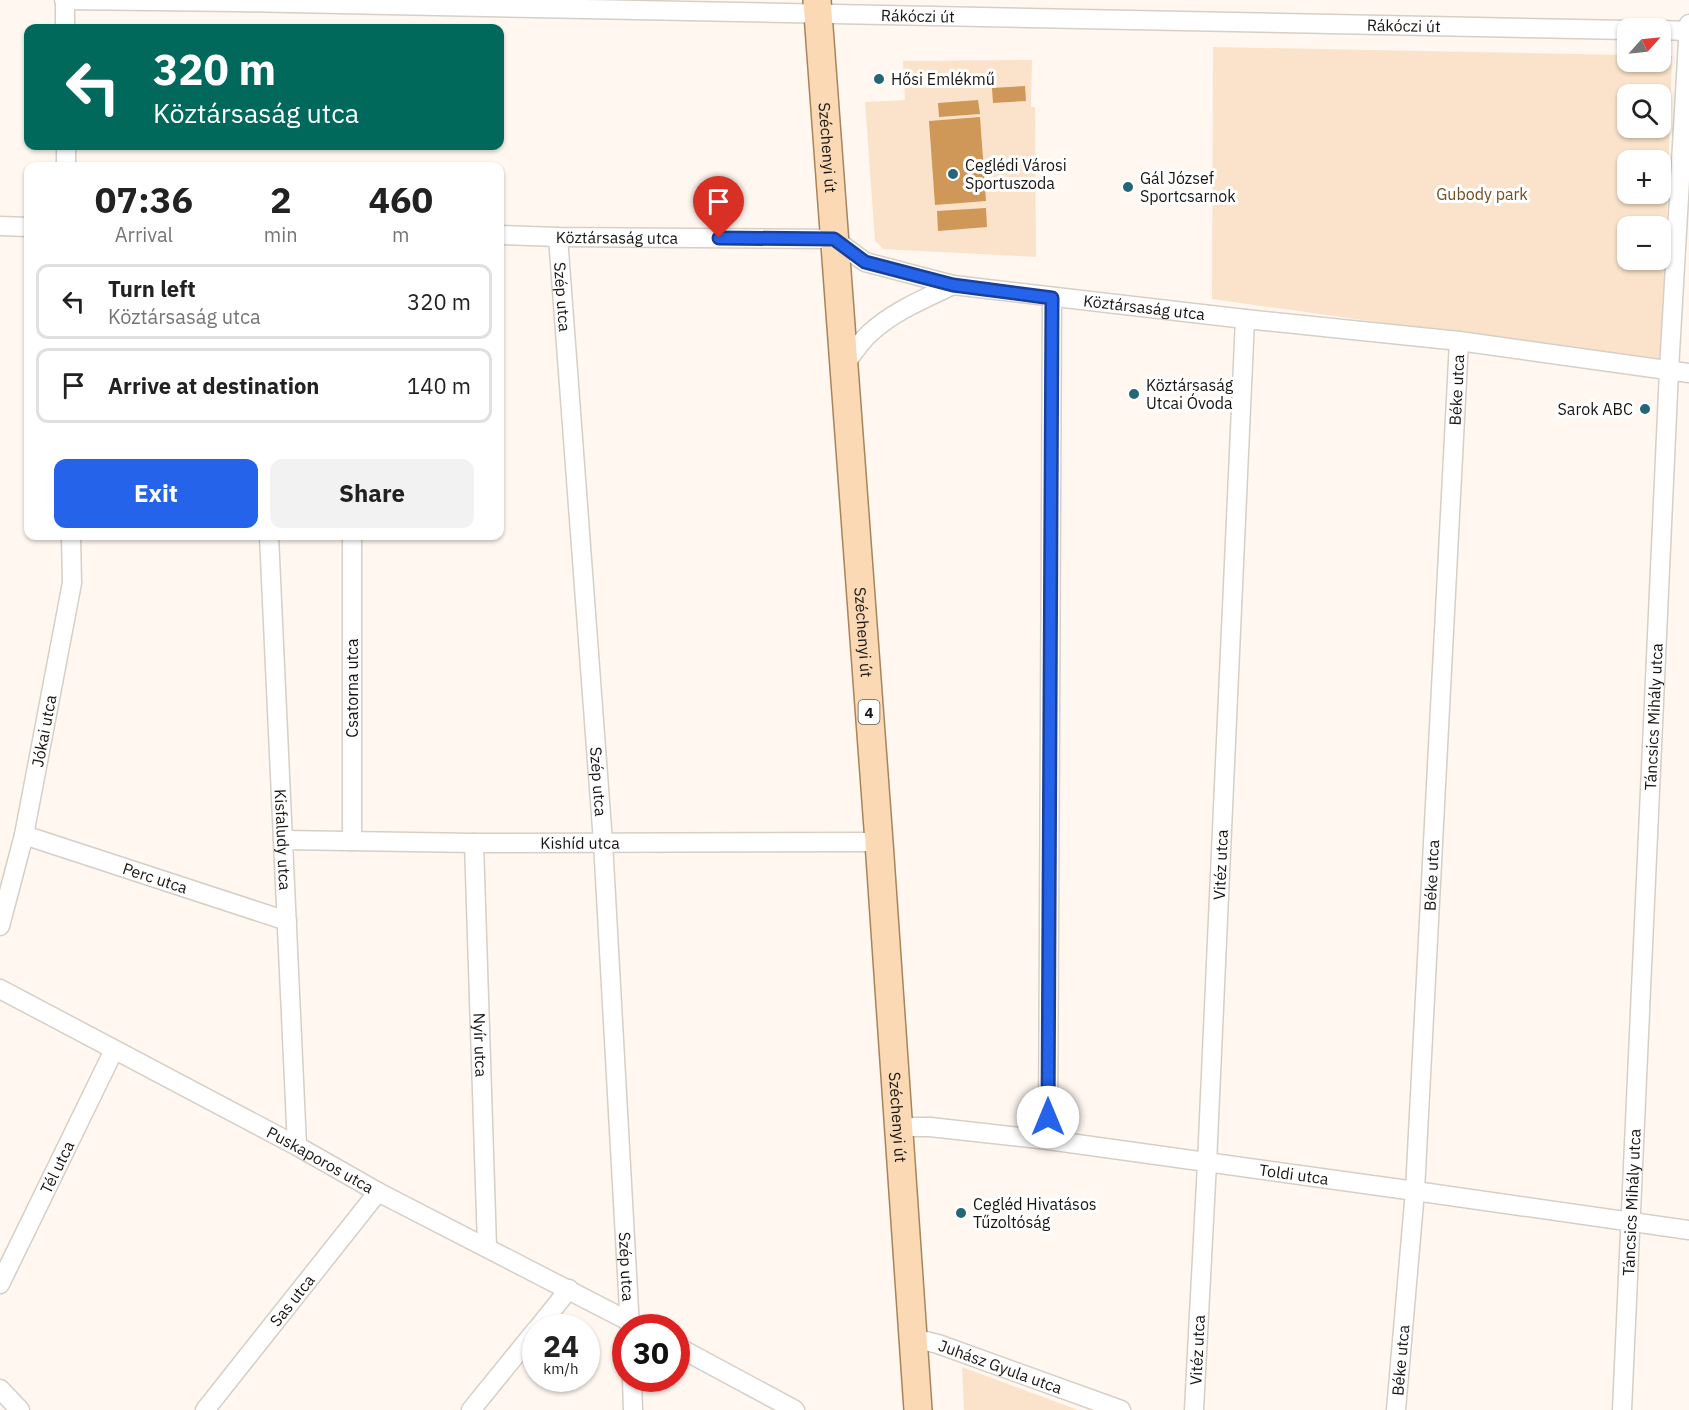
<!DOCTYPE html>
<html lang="en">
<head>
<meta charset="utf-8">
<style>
  :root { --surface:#fff; --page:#f2f2f2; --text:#222; --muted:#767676; --line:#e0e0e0; --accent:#2563eb }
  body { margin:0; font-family:"IBM Plex Sans",sans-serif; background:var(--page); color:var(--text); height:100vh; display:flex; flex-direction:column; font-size:22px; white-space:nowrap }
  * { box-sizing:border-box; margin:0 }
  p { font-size:20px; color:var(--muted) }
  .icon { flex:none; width:33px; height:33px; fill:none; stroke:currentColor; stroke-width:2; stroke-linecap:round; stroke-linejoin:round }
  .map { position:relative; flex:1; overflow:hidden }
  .details { position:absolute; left:24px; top:162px; width:480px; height:378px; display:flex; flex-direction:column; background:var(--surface); border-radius:12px; box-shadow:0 2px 4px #0004 }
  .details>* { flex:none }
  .banner { position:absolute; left:24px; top:24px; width:480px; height:126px; border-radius:12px; box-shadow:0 2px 4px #0004; background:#00695c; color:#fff; overflow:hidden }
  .needle { width:39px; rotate:63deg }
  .tools { position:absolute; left:1617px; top:18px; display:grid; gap:12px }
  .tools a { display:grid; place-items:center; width:54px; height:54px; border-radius:12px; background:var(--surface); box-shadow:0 2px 4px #0004; font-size:30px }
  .speed { position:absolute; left:522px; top:1314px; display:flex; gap:12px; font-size:30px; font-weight:700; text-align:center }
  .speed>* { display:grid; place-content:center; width:78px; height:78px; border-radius:50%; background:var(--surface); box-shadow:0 2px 4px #0004; line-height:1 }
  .speed small { font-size:15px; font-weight:400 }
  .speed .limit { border:9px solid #d22; background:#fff; color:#111 }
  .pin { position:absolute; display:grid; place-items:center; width:51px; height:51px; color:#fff; margin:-62px -26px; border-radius:50% 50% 50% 0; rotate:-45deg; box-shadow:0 0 6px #0007 }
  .pin .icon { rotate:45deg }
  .me { position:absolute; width:66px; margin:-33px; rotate:0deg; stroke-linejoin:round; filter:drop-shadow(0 0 4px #0008) }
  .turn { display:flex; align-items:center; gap:21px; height:126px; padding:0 30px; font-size:27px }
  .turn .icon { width:78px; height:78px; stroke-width:2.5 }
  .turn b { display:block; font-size:42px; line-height:51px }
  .eta { display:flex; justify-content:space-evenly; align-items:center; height:102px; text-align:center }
  .eta b { font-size:36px; font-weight:700; line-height:42px }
  .primary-button { display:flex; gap:12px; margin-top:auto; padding:12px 30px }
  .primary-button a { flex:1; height:69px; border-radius:12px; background:var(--accent); color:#fff; font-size:24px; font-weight:700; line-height:69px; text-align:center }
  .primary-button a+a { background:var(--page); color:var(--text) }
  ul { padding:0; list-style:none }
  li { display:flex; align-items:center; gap:18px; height:75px; margin:0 12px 9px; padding:0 18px; border:3px solid var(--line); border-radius:12px }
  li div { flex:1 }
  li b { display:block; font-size:22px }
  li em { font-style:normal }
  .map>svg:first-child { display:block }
  .green { fill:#fae3ca; fill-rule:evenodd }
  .water { fill:#cf9758 }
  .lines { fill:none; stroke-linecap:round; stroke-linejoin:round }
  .street-casing { stroke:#d6cfc7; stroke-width:21 }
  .primary-casing { stroke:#a8845b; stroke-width:30 }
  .street { stroke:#fff; stroke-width:18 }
  .primary { stroke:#fad9b4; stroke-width:27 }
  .route-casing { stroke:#184099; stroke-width:15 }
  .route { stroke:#2563eb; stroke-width:10 }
  .poi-dot { fill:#226678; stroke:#fff; stroke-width:2 }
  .labels { text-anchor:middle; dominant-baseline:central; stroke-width:6; stroke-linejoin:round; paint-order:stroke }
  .shield { fill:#fff; stroke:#5d5b5a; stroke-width:1.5 }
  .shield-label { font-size:15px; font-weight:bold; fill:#181513 }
  .street-label { font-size:16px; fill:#181513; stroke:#fff }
  .poi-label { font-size:16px; fill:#181513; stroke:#fff; text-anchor:start }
  .park-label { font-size:16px; fill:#734d1e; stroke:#fff }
</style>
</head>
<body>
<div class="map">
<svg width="1689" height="1410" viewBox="0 0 1689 1410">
  <rect width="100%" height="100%" fill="#fff7f0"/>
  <!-- green -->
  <path class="green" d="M1213 47 1627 55 1628 62H1660L1661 56H1672L1662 362 1212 299ZM1628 94H1660V128H1628ZM1628 160H1660V194H1628ZM1628 226H1660V260H1628Z
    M1032 60 1031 107H1035L1036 257 883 249 875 241 865 102 905 100 903 61Z
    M962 1367 1078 1410H964Z"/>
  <!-- water -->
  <path class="water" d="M1025 86 1026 101 993 103 992 88Z
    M978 100 980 114 939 117 938 103Z
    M980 117 986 201 935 205 929 121Z
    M986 208 987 227 938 231 937 211Z"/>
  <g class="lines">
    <!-- street casing -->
    <g class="street-casing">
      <g id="street">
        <path id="s1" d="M64 0 237 2 1628 30"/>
        <path d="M65 0V28"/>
        <path d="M1660 30 1689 31"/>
        <path d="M66 146V166"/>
        <path d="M0 226 28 227"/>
        <path id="s2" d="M500 235 558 237 834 239 865 262 953 285 1245 319 1459 341 1689 373"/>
        <path id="s3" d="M558 237 603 842 630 1328"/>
        <path d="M843 367C852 355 859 343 870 333 894 311 924 299 953 285"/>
        <path id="s4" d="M269 536 297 1146"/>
        <path id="s5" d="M24 835 287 921"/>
        <path id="s6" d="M283 840 474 843 879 842"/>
        <path d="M352 841V536"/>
        <path id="s7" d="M474 843 487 1247"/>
        <path id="s8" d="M0 926 24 835 72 583 71 536"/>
        <path id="s9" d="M0 989 297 1146 378 1192 642 1328"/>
        <path id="s10" d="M898 1127H930L1048 1140 1415 1191 1689 1230"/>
        <path d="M1048 1140 1052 298"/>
        <path id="s11" d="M0 1284 114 1050"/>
        <path d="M538 1328 569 1289"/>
        <path id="s12" d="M913 1338 938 1344 1121 1410"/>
        <path d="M676 1346 795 1410"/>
        <path d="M632 1378 633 1410"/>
        <path d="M0 1389 20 1410"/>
        <path id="s13" d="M205 1410 378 1192"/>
        <path d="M471 1410 536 1330"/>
        <path id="s14" d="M1194 1410 1207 1163 1245 319"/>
        <path id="s15" d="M1396 1410 1415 1191 1459 341"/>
        <path id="s16" d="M1622 1410 1669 370 1689 24"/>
      </g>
    </g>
    <!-- primary casing -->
    <g class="primary-casing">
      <g id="primary">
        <path id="s17" d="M817 0 879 842 918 1410"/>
      </g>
    </g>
    <!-- street -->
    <use href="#street" class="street"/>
    <!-- primary -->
    <use href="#primary" class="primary"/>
  </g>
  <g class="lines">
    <!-- route casing -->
    <g class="route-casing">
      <path id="route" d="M719 238 834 239 865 262 953 285 1052 298 1048 1117"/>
    </g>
    <!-- route -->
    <use href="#route" class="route"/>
  </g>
  <!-- markers -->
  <g class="poi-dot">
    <circle cx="879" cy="79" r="6"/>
    <circle cx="953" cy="174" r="6"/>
    <circle cx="1128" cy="187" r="6"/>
    <circle cx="1134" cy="394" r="6"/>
    <circle cx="1645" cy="409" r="6"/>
    <circle cx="961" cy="1213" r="6"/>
  </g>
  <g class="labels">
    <!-- shield labels -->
    <rect class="shield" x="858.5" y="700" width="21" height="24" rx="4.5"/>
    <g class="shield-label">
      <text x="869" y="712">4</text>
    </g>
    <!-- street labels -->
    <g class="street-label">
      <text stroke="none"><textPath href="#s1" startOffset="854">Rákóczi út</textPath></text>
      <text stroke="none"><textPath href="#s1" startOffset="1340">Rákóczi út</textPath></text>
      <text stroke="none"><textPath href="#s17" startOffset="148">Széchenyi út</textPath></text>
      <text stroke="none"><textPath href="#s2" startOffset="117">Köztársaság utca</textPath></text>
      <text stroke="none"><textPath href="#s3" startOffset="60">Szép utca</textPath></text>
      <text stroke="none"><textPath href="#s2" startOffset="656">Köztársaság utca</textPath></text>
      <text stroke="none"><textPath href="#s15" startOffset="1022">Béke utca</textPath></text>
      <text stroke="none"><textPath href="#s17" startOffset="634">Széchenyi út</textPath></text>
      <text transform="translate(352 688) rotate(-90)">Csatorna utca</text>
      <text stroke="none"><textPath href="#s16" startOffset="694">Táncsics Mihály utca</textPath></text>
      <text stroke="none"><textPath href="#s8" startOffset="200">Jókai utca</textPath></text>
      <text stroke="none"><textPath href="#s3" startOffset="546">Szép utca</textPath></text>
      <text stroke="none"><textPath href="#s4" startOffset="304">Kisfaludy utca</textPath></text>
      <text stroke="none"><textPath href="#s6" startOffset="297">Kishíd utca</textPath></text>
      <text stroke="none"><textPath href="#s14" startOffset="546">Vitéz utca</textPath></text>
      <text stroke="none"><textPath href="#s15" startOffset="536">Béke utca</textPath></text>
      <text stroke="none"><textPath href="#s5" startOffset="138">Perc utca</textPath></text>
      <text stroke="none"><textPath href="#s7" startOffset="202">Nyír utca</textPath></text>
      <text stroke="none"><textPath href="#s17" startOffset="1120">Széchenyi út</textPath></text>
      <text stroke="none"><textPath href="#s9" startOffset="363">Puskaporos utca</textPath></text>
      <text stroke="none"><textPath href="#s11" startOffset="130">Tél utca</textPath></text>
      <text stroke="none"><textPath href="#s10" startOffset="399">Toldi utca</textPath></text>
      <text stroke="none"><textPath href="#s16" startOffset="208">Táncsics Mihály utca</textPath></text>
      <text stroke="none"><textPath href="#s3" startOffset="1032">Szép utca</textPath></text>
      <text stroke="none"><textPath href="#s13" startOffset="140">Sas utca</textPath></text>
      <text stroke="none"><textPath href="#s14" startOffset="60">Vitéz utca</textPath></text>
      <text stroke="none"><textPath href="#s15" startOffset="50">Béke utca</textPath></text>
      <text stroke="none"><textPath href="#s12" startOffset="92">Juhász Gyula utca</textPath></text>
    </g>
    <!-- poi labels -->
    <g class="poi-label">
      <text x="891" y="79">Hősi Emlékmű</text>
      <text x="965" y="165">Ceglédi Városi<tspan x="965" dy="18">Sportuszoda</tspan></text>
      <text x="1140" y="178">Gál József<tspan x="1140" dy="18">Sportcsarnok</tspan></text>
      <text x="1146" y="385">Köztársaság<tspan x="1146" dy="18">Utcai Óvoda</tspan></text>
      <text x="1633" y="409" text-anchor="end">Sarok ABC</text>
      <text x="973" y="1204">Cegléd Hivatásos<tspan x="973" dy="18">Tűzoltóság</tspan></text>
    </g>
    <!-- park labels -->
    <g class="park-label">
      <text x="1482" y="194">Gubody park</text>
    </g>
  </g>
</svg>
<div class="tools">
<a><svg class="needle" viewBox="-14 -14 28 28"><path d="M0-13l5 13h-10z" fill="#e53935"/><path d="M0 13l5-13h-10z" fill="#767676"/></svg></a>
<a><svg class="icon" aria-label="search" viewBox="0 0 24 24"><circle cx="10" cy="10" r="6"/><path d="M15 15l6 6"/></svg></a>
<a>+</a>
<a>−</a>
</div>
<div class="speed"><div>24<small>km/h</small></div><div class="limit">30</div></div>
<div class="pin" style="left:719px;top:238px;background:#d93025"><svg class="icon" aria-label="arrive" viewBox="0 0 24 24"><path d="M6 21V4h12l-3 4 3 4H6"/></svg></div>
<svg class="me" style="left:1048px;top:1117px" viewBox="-20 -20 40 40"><circle r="19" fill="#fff"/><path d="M0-13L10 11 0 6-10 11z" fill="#2563eb"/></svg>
<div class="banner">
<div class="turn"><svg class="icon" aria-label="left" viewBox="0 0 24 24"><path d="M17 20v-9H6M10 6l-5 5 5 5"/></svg><div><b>320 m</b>Köztársaság utca</div></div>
</div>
<section class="details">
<div class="eta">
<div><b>07:36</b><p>Arrival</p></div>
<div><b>2</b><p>min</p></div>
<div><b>460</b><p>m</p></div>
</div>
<ul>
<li><svg class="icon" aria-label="left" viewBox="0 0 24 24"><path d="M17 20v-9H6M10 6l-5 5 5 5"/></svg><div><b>Turn left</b><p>Köztársaság utca</p></div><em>320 m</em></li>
<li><svg class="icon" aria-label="arrive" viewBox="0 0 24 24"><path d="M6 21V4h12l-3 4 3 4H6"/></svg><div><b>Arrive at destination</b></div><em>140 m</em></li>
</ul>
<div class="primary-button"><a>Exit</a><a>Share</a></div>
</section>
</div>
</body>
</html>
